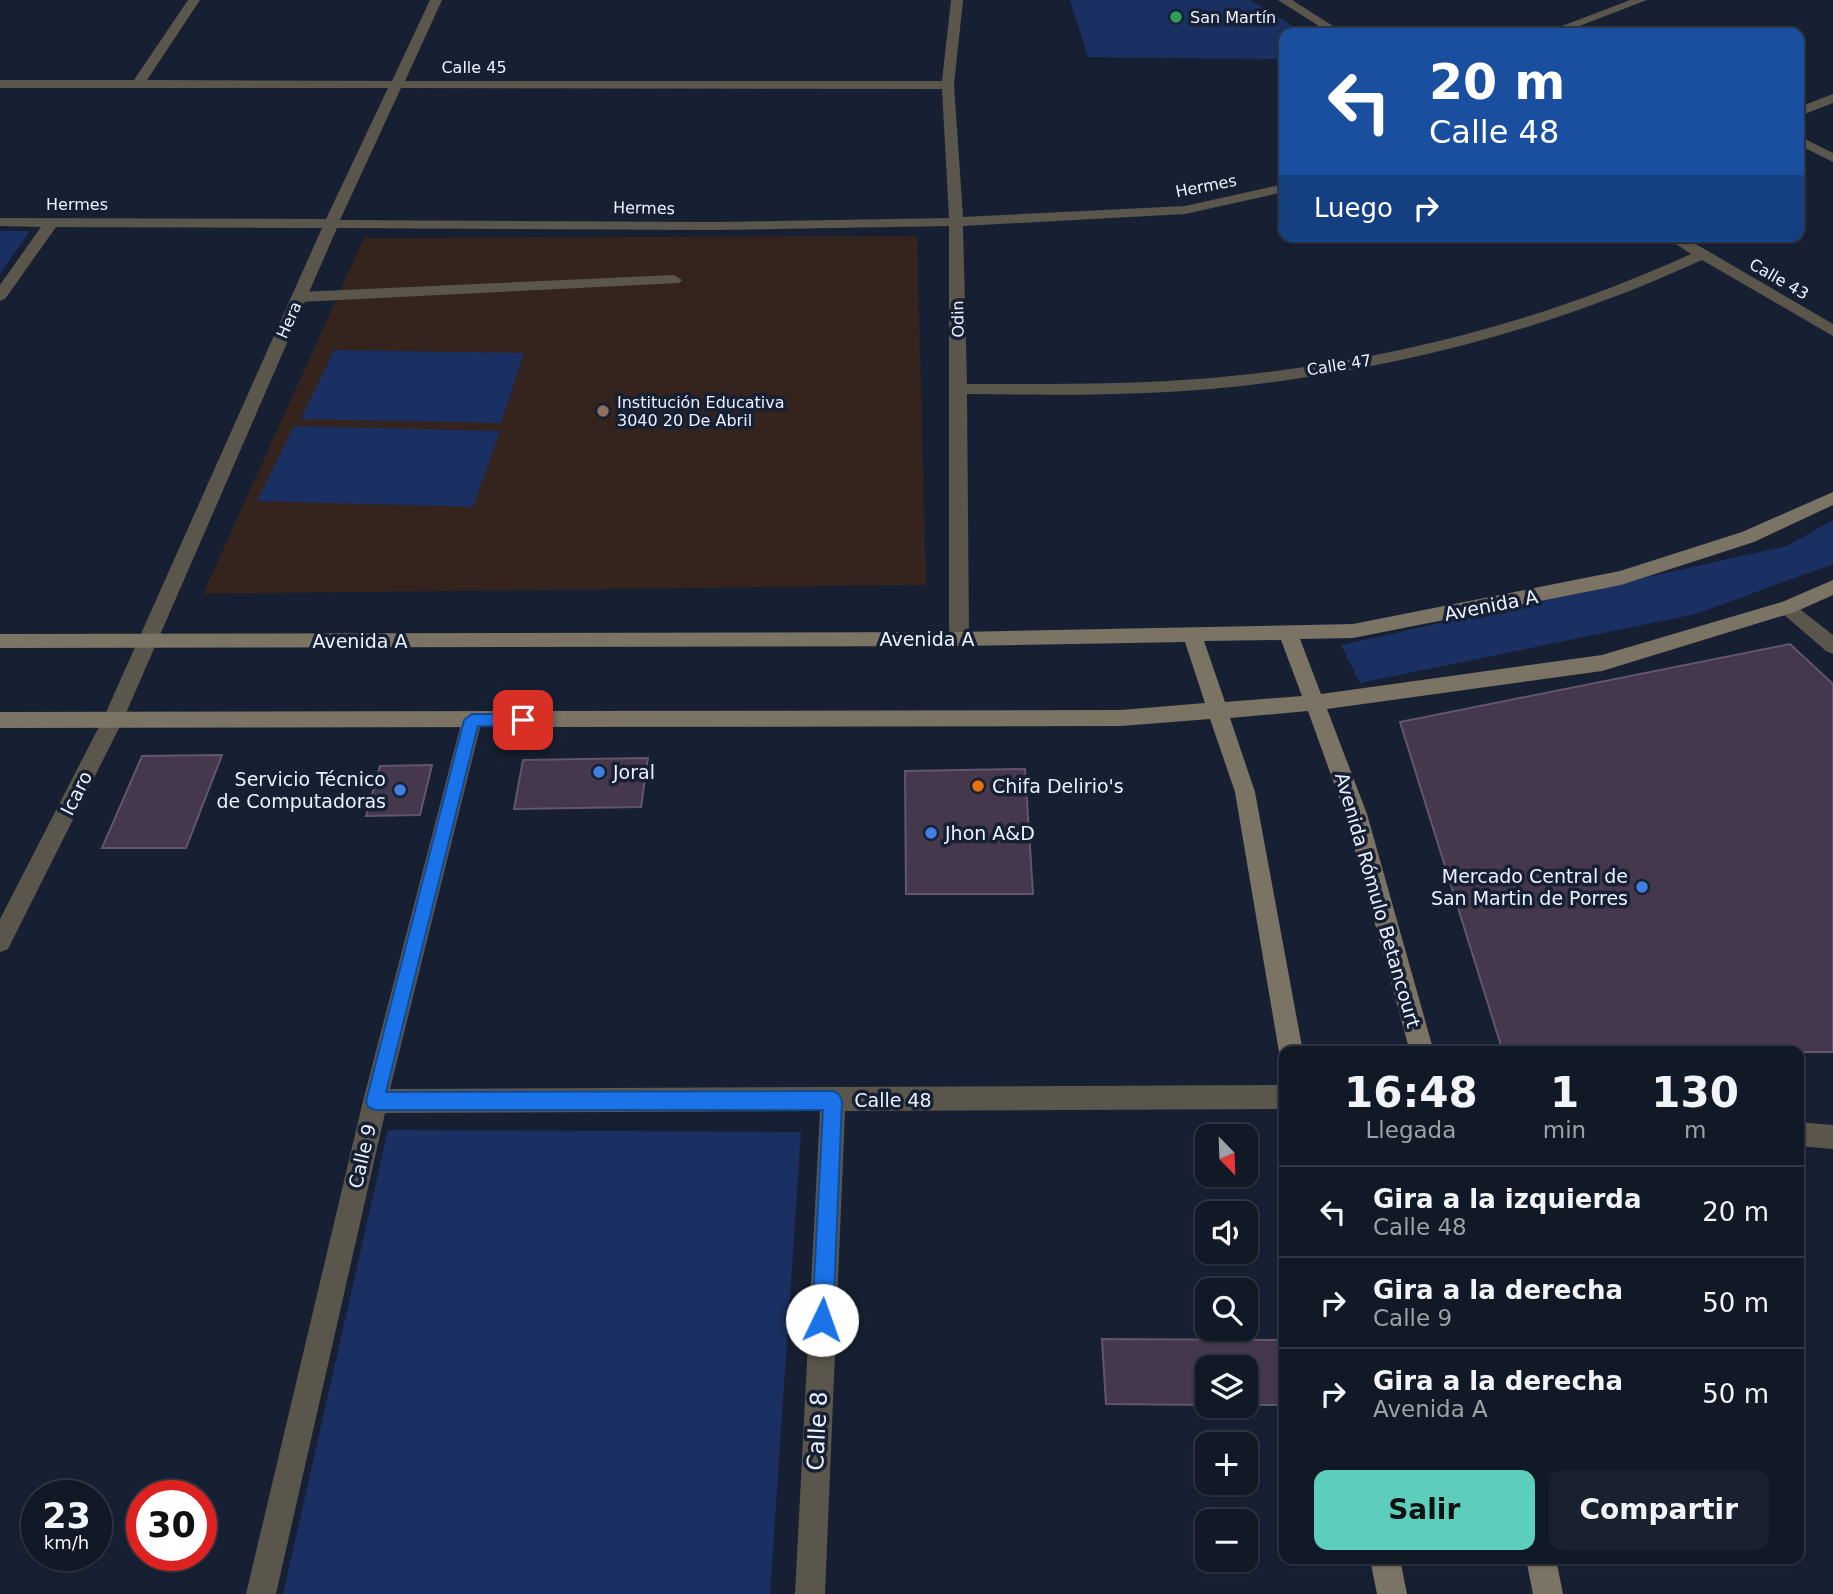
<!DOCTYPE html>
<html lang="es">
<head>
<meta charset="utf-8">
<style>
  :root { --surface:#111826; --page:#1a212e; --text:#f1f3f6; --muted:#9ca0a7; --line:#303743; --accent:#5ccebb }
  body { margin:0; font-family:"DejaVu Sans",sans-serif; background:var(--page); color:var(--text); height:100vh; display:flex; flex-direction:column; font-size:26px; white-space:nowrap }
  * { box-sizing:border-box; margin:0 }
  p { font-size:23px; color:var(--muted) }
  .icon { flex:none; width:38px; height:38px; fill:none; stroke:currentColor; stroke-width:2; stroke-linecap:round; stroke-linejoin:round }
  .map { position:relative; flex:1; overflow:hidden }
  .panel { position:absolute; left:1279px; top:1046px; width:525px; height:518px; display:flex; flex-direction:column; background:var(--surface); border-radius:14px; box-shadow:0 2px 5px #0004,0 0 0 2px var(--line) }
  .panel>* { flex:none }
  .hud { position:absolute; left:1279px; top:28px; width:525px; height:214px; border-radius:14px; box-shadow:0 2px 5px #0004,0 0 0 2px var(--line); background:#1a4fa0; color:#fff; overflow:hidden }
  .needle { width:46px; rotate:157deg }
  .controls { position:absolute; left:1195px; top:1124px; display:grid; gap:14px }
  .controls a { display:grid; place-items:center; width:63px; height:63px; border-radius:14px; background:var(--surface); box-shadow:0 2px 5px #0004,0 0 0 2px var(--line); font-size:35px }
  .speed { position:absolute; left:21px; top:1480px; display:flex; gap:14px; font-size:35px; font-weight:700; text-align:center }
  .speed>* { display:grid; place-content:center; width:91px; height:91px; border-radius:50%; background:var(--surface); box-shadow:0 2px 5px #0004,0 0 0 2px var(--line); line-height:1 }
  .speed small { font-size:18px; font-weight:400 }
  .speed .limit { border:10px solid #d22; background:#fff; color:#111 }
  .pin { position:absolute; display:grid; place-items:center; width:60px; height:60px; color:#fff; margin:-30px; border-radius:14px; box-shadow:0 4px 10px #0006 }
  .me { position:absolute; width:77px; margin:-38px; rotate:3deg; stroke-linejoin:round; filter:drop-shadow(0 0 5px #0008) }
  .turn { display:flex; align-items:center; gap:24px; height:147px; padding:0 35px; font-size:32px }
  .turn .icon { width:91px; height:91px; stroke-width:2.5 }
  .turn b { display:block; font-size:49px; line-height:60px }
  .then { display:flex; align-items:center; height:66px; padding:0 35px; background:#0003; gap:14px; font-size:26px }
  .eta { display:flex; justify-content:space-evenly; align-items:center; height:119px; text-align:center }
  .eta b { font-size:42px; font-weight:600; line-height:49px }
  .button { display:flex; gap:14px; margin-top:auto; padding:14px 35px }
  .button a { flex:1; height:80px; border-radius:14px; background:var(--accent); color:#111; font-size:28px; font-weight:600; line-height:80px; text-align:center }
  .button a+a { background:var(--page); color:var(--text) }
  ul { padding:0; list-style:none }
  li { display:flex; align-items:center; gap:21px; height:91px; padding:0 35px; border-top:2px solid var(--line) }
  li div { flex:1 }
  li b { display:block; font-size:26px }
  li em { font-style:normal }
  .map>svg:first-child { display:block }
  .education { fill:#35231d }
  .green { fill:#1a3062 }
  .building { fill:#45384d; stroke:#63556b; stroke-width:2 }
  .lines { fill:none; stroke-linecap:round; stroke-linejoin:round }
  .lane { fill:#5a564b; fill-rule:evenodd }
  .street { fill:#5a564b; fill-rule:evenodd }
  .secondary { fill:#7b7363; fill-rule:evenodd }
  .route { fill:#1a73e8; stroke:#114b97; stroke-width:2 }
  .leisure-dot { fill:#2e9e5b; stroke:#172033; stroke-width:2.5 }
  .education-dot { fill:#8d6e63; stroke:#172033; stroke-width:2.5 }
  .shop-dot { fill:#3f7fe0; stroke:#172033; stroke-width:2.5 }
  .food-dot { fill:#e8710a; stroke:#172033; stroke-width:2.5 }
  .labels { text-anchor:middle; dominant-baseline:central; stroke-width:7; stroke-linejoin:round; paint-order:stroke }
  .far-poi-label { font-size:16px; fill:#ebf2ff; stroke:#172033; text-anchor:start }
  .far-street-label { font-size:16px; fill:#ebf2ff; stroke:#172033 }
  .street-label { font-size:19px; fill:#ebf2ff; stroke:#172033 }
  .poi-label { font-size:19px; fill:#ebf2ff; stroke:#172033; text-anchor:start }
  .near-street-label { font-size:23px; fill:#ebf2ff; stroke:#172033 }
</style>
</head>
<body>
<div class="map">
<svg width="1833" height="1594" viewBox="0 0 1833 1594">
  <rect width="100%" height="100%" fill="#172033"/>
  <!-- education -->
  <path class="education" d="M917 236 926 585 203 594 364 238Z"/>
  <!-- green -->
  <path class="green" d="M1070 0H1250L1304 33H1284V59L1088 57Z
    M0 231H30L0 274Z
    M334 350 524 353 501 423 301 419Z
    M294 426 500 431 473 507 257 501Z
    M1833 520V564L1696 614 1360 683 1341 645 1787 546Z
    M388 1130 801 1132 770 1594H283Z"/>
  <!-- building -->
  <path class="building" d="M1790 644 1833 684V1052H1503L1400 722Z
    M222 755 186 848H102L142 756Z
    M648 758 641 807 514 809 523 760Z
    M432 765 420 815 366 816 380 766Z
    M1025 769 1033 894H906L905 771Z
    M1102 1339 1284 1340V1405H1246V1367H1208V1405L1106 1404Z"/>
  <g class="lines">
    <!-- lane -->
    <path class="lane" d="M674 275 682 280 679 283 299 302 291 297 299 292Z"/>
    <!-- street -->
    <path class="street" d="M188 0H200L147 80 392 81 430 0H442L405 81H942L951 0H963L954 85 963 217 1185 206 1284 184V192L1185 214 963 226 967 384C1048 384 1130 385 1211 378 1380 363 1537 324 1691 254L1664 236H1682L1833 324V336L1702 260C1545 332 1383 373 1211 389 1130 396 1049 395 967 394L969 639 959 646 949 639V226L714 230 337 228 123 720 8 949 0 952V919L103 719 322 228 56 227 5 299 0 301V285L41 227 0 226V218L326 219 388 88H0V80H134ZM401 88 942 89 949 218 714 222 340 220Z
      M1278 0H1292L1344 33H1330Z
      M1630 0H1647L1561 33H1544Z
      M1833 94V103L1799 116V107Z
      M1799 136 1833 153V162L1799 145Z
      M1788 600 1833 635V654L1826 651 1781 612 1779 607Z
      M472 712 479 714 482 720 390 1089 1284 1085V1109L845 1111 825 1594H795L820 1111 385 1113 276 1594H246L363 1101 462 720 465 714Z
      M1799 1122 1833 1125V1149L1799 1146Z"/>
    <!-- secondary -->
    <path class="secondary" d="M1833 492V505L1754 542 1621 585 1353 638 1300 639 1321 694 1602 655 1782 602 1833 580V595L1795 612 1602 671 1327 709 1367 814 1434 1052H1410L1345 814 1308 711 1230 718 1255 792 1303 1052H1284V1061L1279 1052 1235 792 1210 719 1121 726 0 728V712L1121 710 1205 703 1185 642 959 646 0 648V634L959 632 1353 624 1620 571 1742 532ZM1281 640 1302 696 1225 702 1204 641Z
      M1370 1559H1400L1407 1594H1377Z
      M1526 1559H1556L1563 1594H1533Z"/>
  </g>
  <!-- route -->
  <path class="route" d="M472 714H523L531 720 523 726H478L386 1092 833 1091 839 1094 842 1101 833 1320 830 1327 822 1330 815 1327 812 1320 823 1110H375L368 1107 366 1101 464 720Z"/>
  <!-- markers -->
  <circle class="leisure-dot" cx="1176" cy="17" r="7"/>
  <circle class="education-dot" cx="603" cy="411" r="7"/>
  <g class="shop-dot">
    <circle cx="599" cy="772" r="7"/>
    <circle cx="400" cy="790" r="7"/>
    <circle cx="931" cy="833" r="7"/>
    <circle cx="1642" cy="887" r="7"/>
  </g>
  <circle class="food-dot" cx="978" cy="786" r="7"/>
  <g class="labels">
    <!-- far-poi labels -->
    <g class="far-poi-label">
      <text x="1190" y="17">San Martín</text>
      <text x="617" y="402">Institución Educativa<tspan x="617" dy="18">3040 20 De Abril</tspan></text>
    </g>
    <!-- far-street labels -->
    <g class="far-street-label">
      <text x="474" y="67">Calle 45</text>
      <text transform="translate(1206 186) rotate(-11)">Hermes</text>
      <text x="77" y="204">Hermes</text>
      <text transform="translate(644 208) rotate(1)">Hermes</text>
      <text transform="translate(1779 279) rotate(30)">Calle 43</text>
      <text transform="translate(958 319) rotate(-91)">Odin</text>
      <text transform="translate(289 320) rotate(-66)">Hera</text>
      <text transform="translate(1339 365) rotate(-9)">Calle 47</text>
    </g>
    <!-- street labels -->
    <g class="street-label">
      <text transform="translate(1491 605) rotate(-11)">Avenida A</text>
      <text x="927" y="639">Avenida A</text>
      <text x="360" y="641">Avenida A</text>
      <text transform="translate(76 793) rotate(-63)">Icaro</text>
      <text transform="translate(1378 900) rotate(74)">Avenida Rómulo Betancourt</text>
      <text x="893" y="1100">Calle 48</text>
      <text transform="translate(362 1156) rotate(-77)">Calle 9</text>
    </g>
    <!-- poi labels -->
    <g class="poi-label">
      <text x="613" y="772">Joral</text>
      <text x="386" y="779" text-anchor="end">Servicio Técnico<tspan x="386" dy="22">de Computadoras</tspan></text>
      <text x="992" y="786">Chifa Delirio's</text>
      <text x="945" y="833">Jhon A&amp;D</text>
      <text x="1628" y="876" text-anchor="end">Mercado Central de<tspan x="1628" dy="22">San Martin de Porres</tspan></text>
    </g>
    <!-- near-street labels -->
    <g class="near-street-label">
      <text transform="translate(817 1431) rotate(-87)">Calle 8</text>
    </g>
  </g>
</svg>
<div class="controls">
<a><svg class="needle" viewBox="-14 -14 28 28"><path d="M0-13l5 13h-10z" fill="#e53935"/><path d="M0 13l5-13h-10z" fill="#9ca0a7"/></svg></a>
<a><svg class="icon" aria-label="sound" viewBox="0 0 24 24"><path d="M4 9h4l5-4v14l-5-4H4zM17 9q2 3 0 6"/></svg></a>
<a><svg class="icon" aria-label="search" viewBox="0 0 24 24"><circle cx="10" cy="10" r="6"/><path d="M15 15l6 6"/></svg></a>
<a><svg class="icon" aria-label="layers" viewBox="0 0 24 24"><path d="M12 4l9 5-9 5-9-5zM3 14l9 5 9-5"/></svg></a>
<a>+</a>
<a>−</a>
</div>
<div class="speed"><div>23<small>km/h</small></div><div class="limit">30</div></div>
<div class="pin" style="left:523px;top:720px;background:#d93025"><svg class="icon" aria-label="arrive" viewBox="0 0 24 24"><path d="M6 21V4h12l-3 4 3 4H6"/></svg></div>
<svg class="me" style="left:822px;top:1320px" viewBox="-20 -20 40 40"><circle r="19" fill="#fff"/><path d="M0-13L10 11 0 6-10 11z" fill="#1a73e8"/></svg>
<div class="hud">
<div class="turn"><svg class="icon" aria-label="left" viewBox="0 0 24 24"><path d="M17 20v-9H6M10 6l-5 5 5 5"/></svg><div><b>20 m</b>Calle 48</div></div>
<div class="then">Luego<svg class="icon" aria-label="right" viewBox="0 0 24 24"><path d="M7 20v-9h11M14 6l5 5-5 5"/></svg></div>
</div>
<section class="panel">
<div class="eta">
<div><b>16:48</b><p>Llegada</p></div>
<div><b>1</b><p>min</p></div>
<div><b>130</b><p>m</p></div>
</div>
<ul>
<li><svg class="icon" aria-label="left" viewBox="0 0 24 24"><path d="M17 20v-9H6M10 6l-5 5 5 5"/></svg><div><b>Gira a la izquierda</b><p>Calle 48</p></div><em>20 m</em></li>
<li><svg class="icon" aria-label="right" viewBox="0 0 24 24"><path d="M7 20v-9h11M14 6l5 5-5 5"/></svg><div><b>Gira a la derecha</b><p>Calle 9</p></div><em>50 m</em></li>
<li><svg class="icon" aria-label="right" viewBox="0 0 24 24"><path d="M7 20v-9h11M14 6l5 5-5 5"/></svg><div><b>Gira a la derecha</b><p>Avenida A</p></div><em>50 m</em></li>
</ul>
<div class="button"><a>Salir</a><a>Compartir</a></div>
</section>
</div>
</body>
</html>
